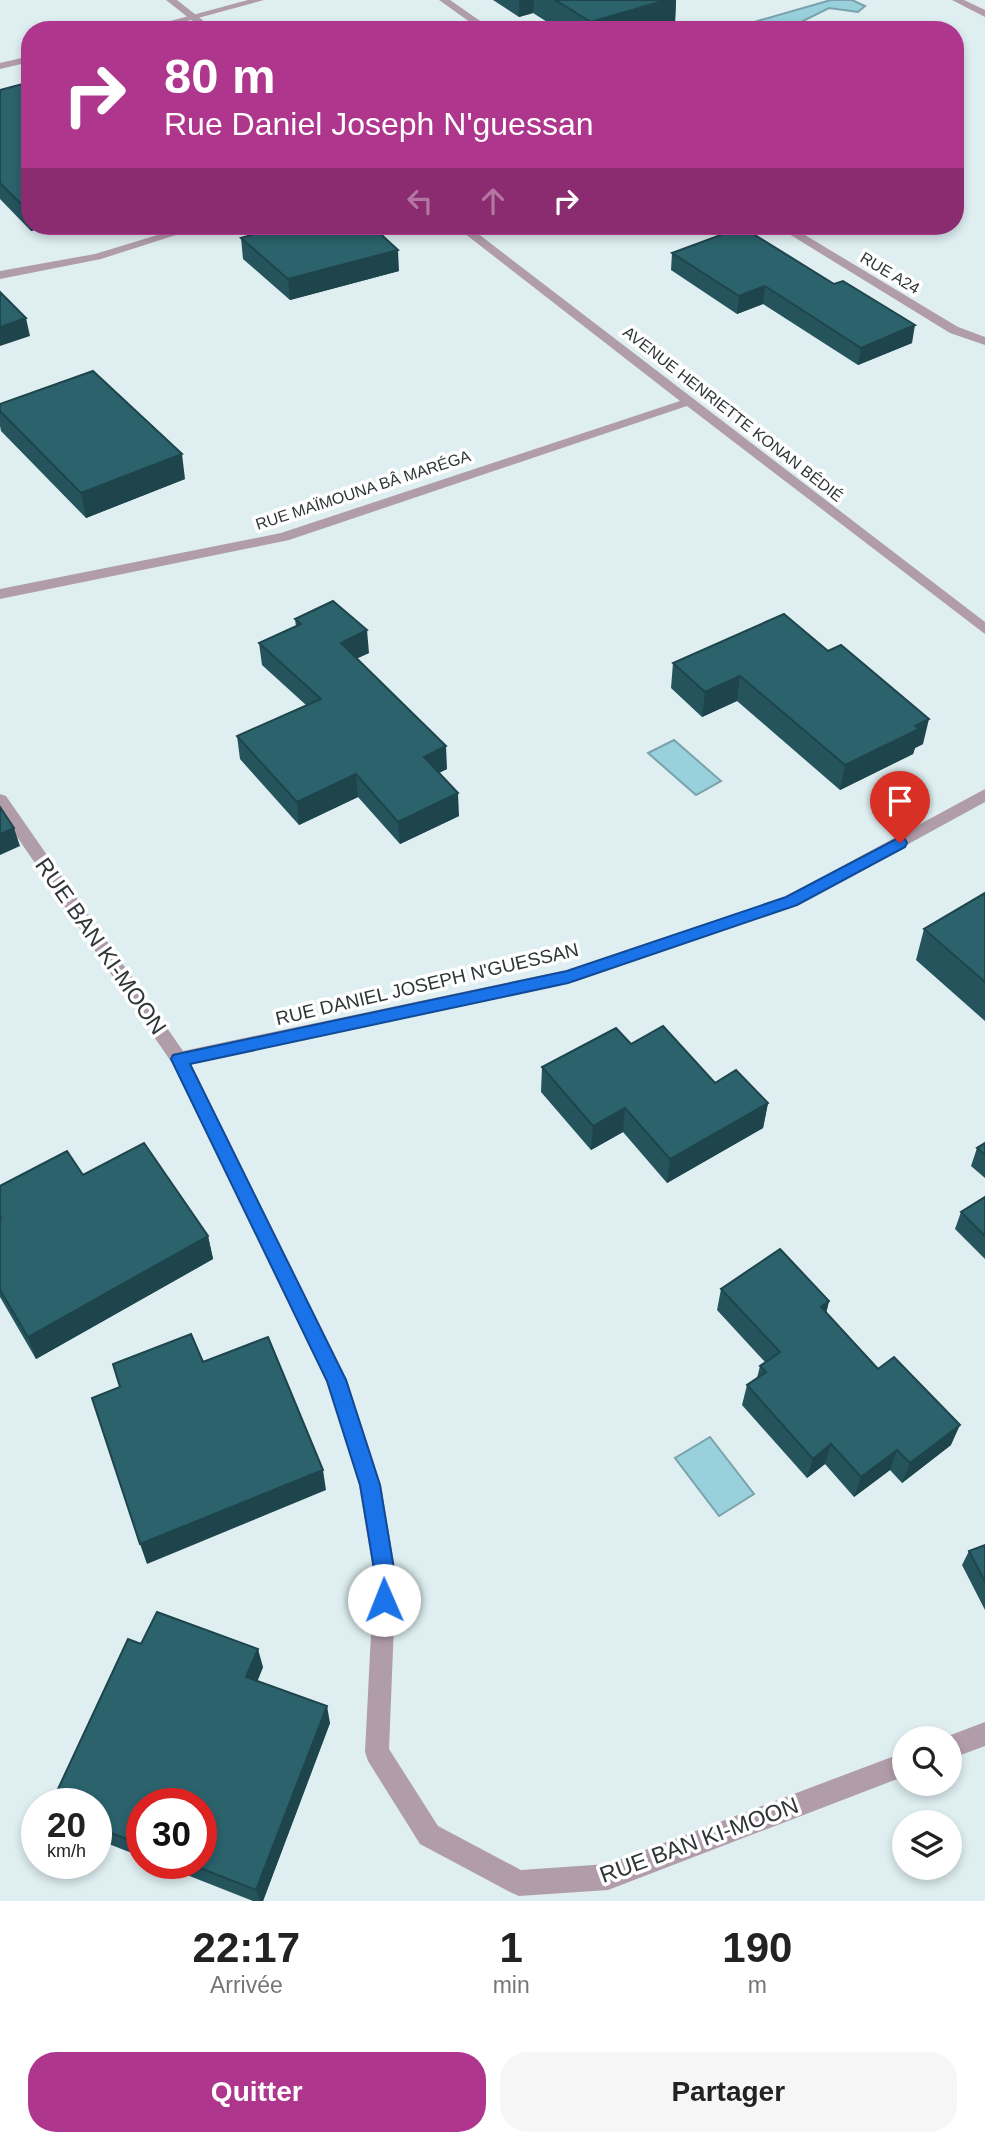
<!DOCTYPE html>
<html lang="fr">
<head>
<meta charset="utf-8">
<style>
  :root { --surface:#fff; --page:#f6f6f6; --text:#222; --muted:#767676; --accent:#ae378d }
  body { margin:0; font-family:Helvetica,sans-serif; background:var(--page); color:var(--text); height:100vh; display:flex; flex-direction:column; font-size:26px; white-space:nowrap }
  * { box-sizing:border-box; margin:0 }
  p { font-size:23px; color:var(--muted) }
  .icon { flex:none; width:38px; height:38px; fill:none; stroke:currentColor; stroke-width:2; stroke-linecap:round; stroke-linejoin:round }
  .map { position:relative; height:1901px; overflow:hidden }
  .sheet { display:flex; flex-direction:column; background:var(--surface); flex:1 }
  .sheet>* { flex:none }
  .hud { position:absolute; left:21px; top:21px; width:943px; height:214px; border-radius:28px; box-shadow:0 4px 10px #0003; background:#ae378d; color:#fff; overflow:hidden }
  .fabs { position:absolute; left:892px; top:1726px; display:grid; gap:14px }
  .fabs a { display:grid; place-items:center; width:70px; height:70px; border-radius:50%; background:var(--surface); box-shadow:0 4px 10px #0003; font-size:35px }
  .speed { position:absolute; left:21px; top:1788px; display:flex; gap:14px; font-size:35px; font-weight:700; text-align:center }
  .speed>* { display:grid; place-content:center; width:91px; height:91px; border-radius:50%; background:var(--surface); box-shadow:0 4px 10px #0003; line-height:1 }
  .speed small { font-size:18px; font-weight:400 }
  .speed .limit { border:10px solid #d22; background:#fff; color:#111 }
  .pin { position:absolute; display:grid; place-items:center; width:60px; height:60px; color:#fff; margin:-72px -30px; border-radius:50% 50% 50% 0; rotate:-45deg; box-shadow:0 0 7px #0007 }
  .pin .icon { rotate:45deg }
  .me { position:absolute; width:77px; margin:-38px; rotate:359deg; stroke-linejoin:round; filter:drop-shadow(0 0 5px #0008) }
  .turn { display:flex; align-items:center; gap:24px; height:147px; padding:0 28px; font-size:32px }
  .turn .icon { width:91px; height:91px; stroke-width:2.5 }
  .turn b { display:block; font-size:49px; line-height:60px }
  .lanes { display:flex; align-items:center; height:66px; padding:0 28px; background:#0003; justify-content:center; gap:35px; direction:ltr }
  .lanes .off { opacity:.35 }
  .eta { display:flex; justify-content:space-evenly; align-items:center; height:119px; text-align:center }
  .eta b { font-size:42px; font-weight:700; line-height:49px }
  .button { display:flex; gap:14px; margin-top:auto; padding:14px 28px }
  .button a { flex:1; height:80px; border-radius:28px; background:var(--accent); color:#fff; font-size:28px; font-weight:700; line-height:80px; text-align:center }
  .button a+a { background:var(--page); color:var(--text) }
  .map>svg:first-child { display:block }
  .water { fill:#98d0db; stroke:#79a2aa; stroke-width:2 }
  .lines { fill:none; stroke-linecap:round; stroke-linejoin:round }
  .minor { fill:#b09da9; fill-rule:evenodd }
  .tertiary { fill:#b09da9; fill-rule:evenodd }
  .wall { fill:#25545d }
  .shaded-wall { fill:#1e454c }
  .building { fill:#2b626c; stroke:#1e454c; stroke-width:2 }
  .route { fill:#1a73e8; stroke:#114b97; stroke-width:2 }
  .labels { text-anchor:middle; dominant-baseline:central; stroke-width:7; stroke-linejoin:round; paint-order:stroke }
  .far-street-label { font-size:16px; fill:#303637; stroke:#fff }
  .street-label { font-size:19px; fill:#303637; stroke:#fff }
  .near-street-label { font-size:23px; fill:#303637; stroke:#fff }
</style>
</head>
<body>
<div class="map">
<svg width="985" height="1901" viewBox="0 0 985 1901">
  <rect width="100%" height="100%" fill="#deeef1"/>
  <!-- water -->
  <path class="water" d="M831 0H852L865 6 858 12 829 8 785 30H746L740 26Z
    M674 740 721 781 696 795 648 753Z
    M710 1437 754 1494 719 1516 675 1458Z"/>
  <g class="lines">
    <!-- minor -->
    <path class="minor" d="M166 0H177L215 30H204Z
      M439 0H450L493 30H481Z
      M952 0H964L985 10V17Z
      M187 226H204L101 259 0 279V271L95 254Z
      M455 226H468L985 622V634L687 406 289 540 0 599V589L281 533 680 401Z
      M776 226H790L958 327 985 337V345L950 333Z
      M985 789V802L797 905 574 982 191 1064 347 1380 381 1485 396 1575 389 1749 438 1826 521 1870 608 1864 905 1752V1776L608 1890 519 1896 510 1892 420 1844 368 1761 365 1752 374 1575 359 1485 326 1381 172 1063 0 812V794L6 796 183 1051 567 970 785 897Z
      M985 1722V1746L950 1759V1738H943Z"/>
    <!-- tertiary -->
    <path class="tertiary" d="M248 0H264L154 30H137Z
      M30 56V62L0 69V63Z"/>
  </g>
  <!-- wall -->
  <path class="wall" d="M493 0H676L675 23 652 30H560L533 13 519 17Z
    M30 82V226H49L31 231 0 199V90Z
    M242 226H372L399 271 290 300 243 259 241 238 252 235Z
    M672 253 834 284 912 343 858 365 763 304 737 314 671 270Z
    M0 404 185 479 86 518 1 431 0 426Z
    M295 619 369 653 357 658 447 769 439 773 459 816 400 844 358 797 299 825 240 759 237 736 306 705 262 665 259 643 296 626Z
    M828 651 923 744 915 748 913 754 840 790 737 701 702 717 671 688 673 663Z
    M985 893V1021L916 960 924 929Z
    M631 1044 715 1083 768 1103 763 1128 667 1183 623 1132 591 1150 541 1092 542 1067Z
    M985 1143V1178L971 1166 977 1148Z
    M83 1175 208 1236 213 1259 36 1359 0 1297V1186Z
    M985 1197V1259L955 1229 961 1212Z
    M721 1289 829 1301 826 1313 951 1445 902 1483 890 1470 854 1497 825 1464 807 1478 742 1405 747 1385 757 1378 760 1366 765 1362 717 1310Z
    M985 1545V1610L962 1565 969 1551Z
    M141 1644 263 1667 257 1681 330 1723 263 1901H253L159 1864H201L142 1804V1857L96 1839V1804Z"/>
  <!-- shaded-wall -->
  <path class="shaded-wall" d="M519 0H534L533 13 519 17Z
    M666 0H676L675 23 652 30H591V22Z
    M30 209V224L27 210Z
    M30 226H49L31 231Z
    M398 250 399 271 290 300 288 279Z
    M765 286 763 304 737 314 739 296Z
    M26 318 30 336 0 346V327Z
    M915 325 912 343 858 365 861 348Z
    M182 454 185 479 86 518 81 493Z
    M367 630 369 653 343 665 341 643Z
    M740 676 737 701 702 717 705 692Z
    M929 719 923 744 915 748 913 754 840 790 845 765Z
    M446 746 447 769 425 779 424 757Z
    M356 774 358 797 299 825 297 802Z
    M458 793 459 816 400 844 398 822Z
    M14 828 20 846 0 855V834Z
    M768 1103 763 1128 667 1183 670 1159Z
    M625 1108 623 1132 591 1150 593 1126Z
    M208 1236 213 1259 36 1359 28 1337Z
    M829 1301 824 1322 821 1307Z
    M960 1425 951 1445 902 1483 910 1463Z
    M831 1444 825 1464 807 1478 813 1459Z
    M897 1450 890 1470 854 1497 861 1477Z
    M323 1470 326 1490 147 1564 140 1544Z
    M258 1649 263 1667 252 1695 246 1677Z
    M327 1706 330 1723 263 1901H260L256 1890Z"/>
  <!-- building -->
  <path class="building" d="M555 0H666L591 22Z
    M30 82V209L27 210 0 183V90Z
    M263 226H372L398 250 288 279 241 238 268 230Z
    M742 227 834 284 843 281 915 325 861 348 765 286 739 296 672 253Z
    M0 292 26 318 0 327Z
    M93 371 182 454 81 493 0 411V404Z
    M333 601 367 630 341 643 446 746 424 757 458 793 398 822 356 774 297 802 237 736 321 699 259 643 301 624 295 619Z
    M784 614 828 651 841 645 929 719 915 726 919 729 845 765 740 676 705 692 673 663Z
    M0 807 14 828 0 834Z
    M985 893V982L924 929Z
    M663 1026 715 1083 736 1070 768 1103 670 1159 625 1108 593 1126 542 1067 616 1028 631 1044Z
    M144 1143 208 1236 28 1337 0 1290V1218H1L0 1216V1186L67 1151 83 1175Z
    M985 1143V1155L977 1148Z
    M985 1197V1236L961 1212Z
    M780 1249 829 1301 821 1307 878 1369 894 1357 960 1425 910 1463 897 1450 861 1477 831 1444 813 1459 747 1385 766 1372 760 1366 780 1352 721 1289Z
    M191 1334 203 1362 268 1337 323 1470 140 1544 92 1398 120 1387 113 1364Z
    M985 1545V1582L969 1551Z
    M157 1612 258 1649 246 1677 327 1706 256 1890 190 1864H201V1804H142V1845L96 1827V1804H51L128 1639 141 1644Z"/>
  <!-- route -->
  <path class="route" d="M900 837 905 839 907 843 905 847 797 905 568 983 190 1064 346 1380 380 1485 395 1575 394 1600 391 1608 384 1611 377 1608 373 1600 375 1575 360 1485 327 1381 171 1059 173 1055 567 971 786 897Z"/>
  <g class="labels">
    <!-- far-street labels -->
    <g class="far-street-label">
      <text transform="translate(890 273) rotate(31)">RUE A24</text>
      <text transform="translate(733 414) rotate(38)">AVENUE HENRIETTE KONAN BÉDIÉ</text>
      <text transform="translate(363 490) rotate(-18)">RUE MAÏMOUNA BÂ MARÉGA</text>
    </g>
    <!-- street labels -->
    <g class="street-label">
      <text transform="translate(427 984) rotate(-13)">RUE DANIEL JOSEPH N'GUESSAN</text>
    </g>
    <!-- near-street labels -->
    <g class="near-street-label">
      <text transform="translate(101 946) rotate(55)">RUE BAN KI-MOON</text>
      <text transform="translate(699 1840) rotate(-20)">RUE BAN KI-MOON</text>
    </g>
  </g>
</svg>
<div class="fabs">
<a><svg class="icon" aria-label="search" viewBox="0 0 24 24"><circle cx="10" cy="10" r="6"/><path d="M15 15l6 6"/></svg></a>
<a><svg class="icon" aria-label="layers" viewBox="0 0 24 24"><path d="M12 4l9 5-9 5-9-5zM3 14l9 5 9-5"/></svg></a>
</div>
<div class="speed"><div>20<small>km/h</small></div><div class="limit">30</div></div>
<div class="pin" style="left:900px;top:843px;background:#d93025"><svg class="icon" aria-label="arrive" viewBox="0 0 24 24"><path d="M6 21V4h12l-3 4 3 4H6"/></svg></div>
<svg class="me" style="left:384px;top:1600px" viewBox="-20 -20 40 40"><circle r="19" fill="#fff"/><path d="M0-13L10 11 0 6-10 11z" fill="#1a73e8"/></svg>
<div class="hud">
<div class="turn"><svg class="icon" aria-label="right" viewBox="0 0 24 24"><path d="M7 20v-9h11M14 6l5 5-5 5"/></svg><div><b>80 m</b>Rue Daniel Joseph N'guessan</div></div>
<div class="lanes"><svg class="icon off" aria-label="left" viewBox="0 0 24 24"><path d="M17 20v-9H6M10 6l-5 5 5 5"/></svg><svg class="icon off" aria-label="ahead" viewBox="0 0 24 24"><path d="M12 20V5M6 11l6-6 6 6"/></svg><svg class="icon" aria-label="right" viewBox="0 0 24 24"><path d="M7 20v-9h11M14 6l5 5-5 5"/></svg></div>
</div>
</div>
<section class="sheet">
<div class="eta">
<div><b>22:17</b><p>Arrivée</p></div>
<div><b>1</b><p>min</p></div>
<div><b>190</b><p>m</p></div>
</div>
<div class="button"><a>Quitter</a><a>Partager</a></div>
</section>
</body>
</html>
